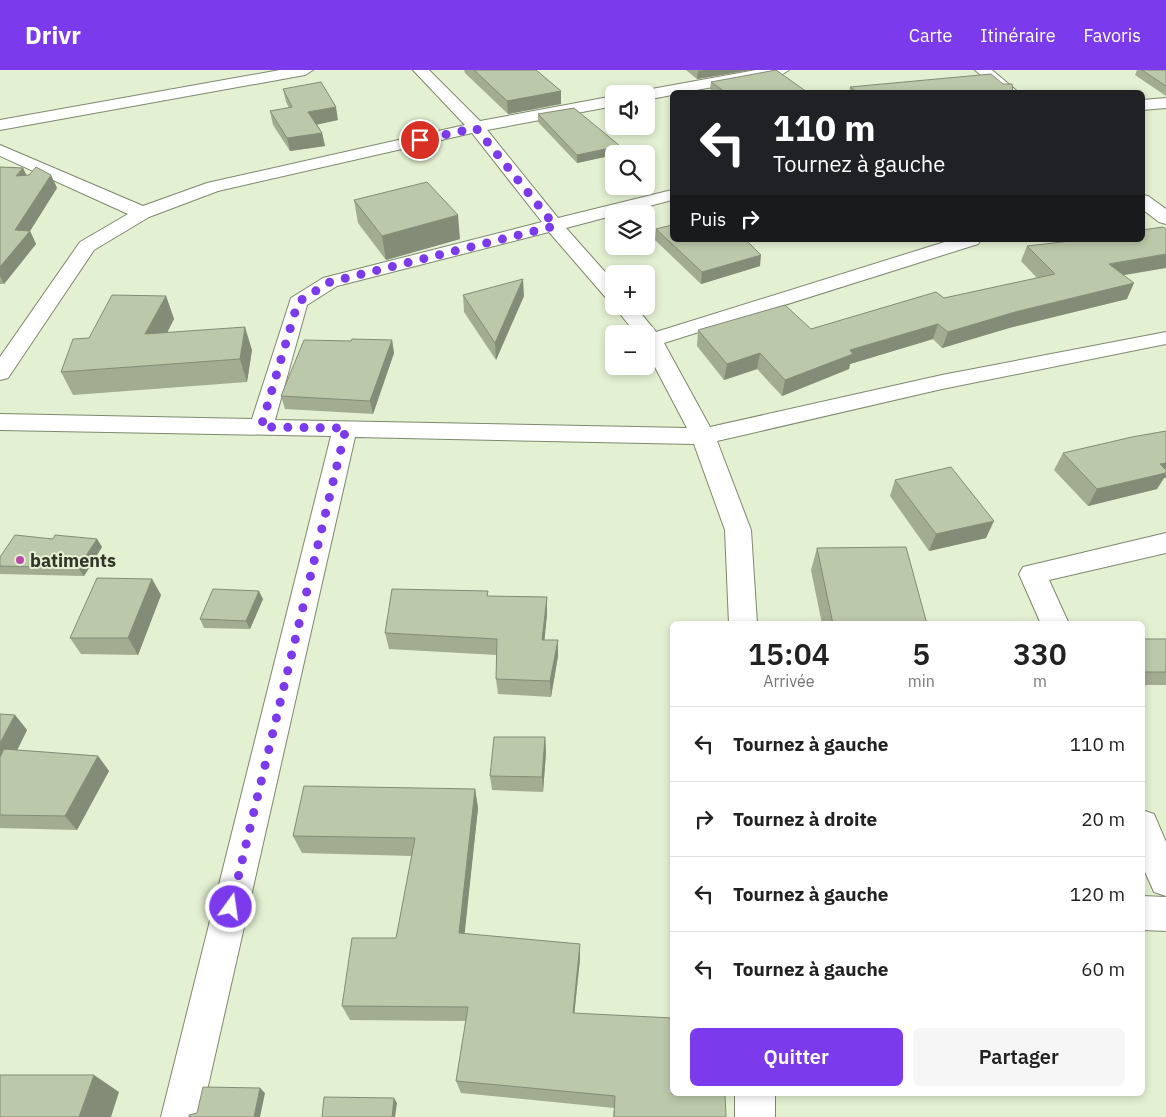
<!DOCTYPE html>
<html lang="fr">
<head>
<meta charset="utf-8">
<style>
  :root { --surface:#fff; --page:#f6f6f6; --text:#222; --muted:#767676; --line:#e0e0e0; --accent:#7c3aed }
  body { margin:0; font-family:"IBM Plex Sans",sans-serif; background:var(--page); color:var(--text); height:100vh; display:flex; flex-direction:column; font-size:19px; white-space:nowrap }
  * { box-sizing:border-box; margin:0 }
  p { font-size:16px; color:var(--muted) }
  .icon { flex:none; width:28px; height:28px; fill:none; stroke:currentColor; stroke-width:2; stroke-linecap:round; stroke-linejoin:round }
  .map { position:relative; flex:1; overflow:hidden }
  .details { position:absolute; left:670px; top:551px; width:475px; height:475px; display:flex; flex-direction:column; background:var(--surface); border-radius:8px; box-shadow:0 2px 8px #0003 }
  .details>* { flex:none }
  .top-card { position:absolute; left:670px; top:20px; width:475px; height:152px; border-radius:8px; box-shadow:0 2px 8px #0003; background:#202124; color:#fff; overflow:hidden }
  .tools { position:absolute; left:605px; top:15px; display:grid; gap:10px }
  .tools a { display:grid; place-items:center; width:50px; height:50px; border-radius:8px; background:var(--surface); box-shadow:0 2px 8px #0003; font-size:25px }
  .pin { position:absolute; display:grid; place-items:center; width:42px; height:42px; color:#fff; margin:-21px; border:2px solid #fff; border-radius:50%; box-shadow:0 1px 5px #0007 }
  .me { position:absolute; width:55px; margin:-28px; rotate:14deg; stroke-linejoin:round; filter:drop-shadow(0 0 4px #0008) }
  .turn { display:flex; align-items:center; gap:18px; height:105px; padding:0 20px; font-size:22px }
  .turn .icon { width:65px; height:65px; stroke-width:2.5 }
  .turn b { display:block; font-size:35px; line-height:42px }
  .then { display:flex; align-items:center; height:48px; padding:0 20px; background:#0003; gap:10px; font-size:19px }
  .eta { display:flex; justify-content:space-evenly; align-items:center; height:85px; text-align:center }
  .eta b { font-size:30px; font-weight:600; line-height:35px }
  .cta { display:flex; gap:10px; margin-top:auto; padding:10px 20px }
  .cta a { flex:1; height:58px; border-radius:8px; background:var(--accent); color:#fff; font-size:20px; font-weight:600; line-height:58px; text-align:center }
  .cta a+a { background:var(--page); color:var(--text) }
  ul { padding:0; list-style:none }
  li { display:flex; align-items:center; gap:15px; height:75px; padding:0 20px; border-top:1px solid var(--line) }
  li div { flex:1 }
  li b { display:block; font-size:19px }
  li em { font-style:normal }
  header { display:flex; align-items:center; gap:30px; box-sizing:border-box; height:70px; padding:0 25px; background:var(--accent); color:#fff }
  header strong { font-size:24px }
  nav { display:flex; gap:28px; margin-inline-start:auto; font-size:18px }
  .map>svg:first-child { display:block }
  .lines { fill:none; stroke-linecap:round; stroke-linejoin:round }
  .minor-casing { stroke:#7d896d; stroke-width:2 }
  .minor { fill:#fff; fill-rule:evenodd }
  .wall { fill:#a1ac91 }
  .shaded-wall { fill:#838c76 }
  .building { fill:#bbc8a9; stroke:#838c76 }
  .route { stroke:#7c3aed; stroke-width:9; stroke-dasharray:0 16.2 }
  .poi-dot { fill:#bb4aa6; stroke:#e3f0d1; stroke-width:2 }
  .labels { text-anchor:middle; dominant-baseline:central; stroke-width:4; stroke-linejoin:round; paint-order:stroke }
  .poi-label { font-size:18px; font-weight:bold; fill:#303529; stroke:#e3f0d1; text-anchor:start }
</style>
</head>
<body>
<header>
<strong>Drivr</strong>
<nav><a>Carte</a><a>Itinéraire</a><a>Favoris</a></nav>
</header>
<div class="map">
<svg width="1166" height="1047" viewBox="0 0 1166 1047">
  <rect width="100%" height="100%" fill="#e3f0d1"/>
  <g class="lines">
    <!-- minor casing -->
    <g class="minor-casing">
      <path id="minor" d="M280 0H313L305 5 0 60V50Z
        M413 0H429L480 51 614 26V36L487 60 558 148 672 120V130L566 158 614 212V231L607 229 549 162 337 216 307 235 275 350 687 358 646 280V264H636L614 236H635L656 262 951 170H981L978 174 664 273 710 357 942 305 1166 262V274L942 319 717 371 751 460 757 554H729L725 460 694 374 355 367 201 1047H161L331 366 0 360V344L252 349 291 228 323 208 542 152 472 63 218 121 149 147 94 180 8 308 0 310V287L80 172 128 144 0 86V75L143 136 207 113 465 55Z
        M756 0H789L781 5 685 22H672V25L646 30V24H639L646 20Z
        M975 0H992L1018 22H1001Z
        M1166 28V38L1142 40V30Z
        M1142 125 1148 126 1166 139V154L1159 152 1142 139Z
        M1166 463V483L1049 510 1069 554H1041L1019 504 1023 497Z
        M1142 740 1154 744 1166 772V826L1154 822 1142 795Z
        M1142 826 1166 827V861L1142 860Z
        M735 1024H775V1047H735Z"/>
    </g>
    <!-- minor -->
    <use href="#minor" class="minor"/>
  </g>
  <!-- wall -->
  <path class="wall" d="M464 0H536L561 21V34L508 44 465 3Z
    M686 0H751L697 9Z
    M1137 0H1166V26L1135 5Z
    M711 12 807 22H714L710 19Z
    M850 17 1013 22H849Z
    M283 19 338 50 317 54 322 63 325 76 290 81 273 55 270 41 289 38 286 32Z
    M538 44 614 84V85L577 93 538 52Z
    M0 97 23 98 27 106 51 105 57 118 30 161 36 174 4 214H0Z
    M354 130 460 169 386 190 358 153Z
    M656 159 760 196 701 214 655 170Z
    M1027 176 1124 206 1127 229 1009 258 942 278 933 269 850 294 849 299 782 326 757 299 724 310 697 276 698 260 811 259 944 228 1037 208 1021 191Z
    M463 225 524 226 496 290 464 242Z
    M166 226 174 249 167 262 252 280 247 312 73 325 61 302 89 268Z
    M392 270 394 283 373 344 285 339 281 326 351 271Z
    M1166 361V408H1164L1157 419 1088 436 1054 400 1063 383Z
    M895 410 986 468 929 481 890 426Z
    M53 469H97L102 477 84 506 0 504V487Z
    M817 478 927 554H822L811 500Z
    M152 509 161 525 138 585 81 584 70 568Z
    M489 526 547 527V544L544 570H558V586L551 627 498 624 496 609 497 585 389 579 385 563Z
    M263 529 250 559 204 558 200 549Z
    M1142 569H1166V615H1142Z
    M0 644 15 645 27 660 17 680 98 686 109 701 77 760 0 758Z
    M545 667 546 682 543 722 492 720 490 706Z
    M475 719 478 738 464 864 580 874V889L574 943 726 1047H613L614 1038 461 1023 456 1011 466 951 350 950 342 936 396 868 412 786 302 783 293 766Z"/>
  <!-- shaded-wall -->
  <path class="shaded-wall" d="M706 0H751L697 9 698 1Z
    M561 21V34L508 44 507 31Z
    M336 37 338 50 311 56 308 42Z
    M322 63 325 76 290 81 287 68Z
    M620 76V84H614V85L577 93V85Z
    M23 98 29 111 16 106Z
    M51 105 57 118 30 161 36 174 4 214 0 206V197L15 160Z
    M458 145 460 169 386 190 382 166Z
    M1166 184V198L1101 209 1109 194Z
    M761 185 760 196 701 214 702 202Z
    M523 209 524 226 496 290 495 273Z
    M1134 213 1127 229 1009 258 942 278 948 262 1015 242Z
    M166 226 174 249 155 287 145 264Z
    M938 254 933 269 850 294 849 299 782 326 785 310 850 280Z
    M245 257 252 280 247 312 240 289Z
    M392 270 394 283 373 344 370 331Z
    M760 283 757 299 724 310 727 294Z
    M1166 393V408H1164L1157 419 1088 436 1097 419 1160 394Z
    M994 451 986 468 929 481 936 464Z
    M97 469 102 477 84 506 78 498Z
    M152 509 161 525 138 585 128 568Z
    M259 521 263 529 250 559 246 551Z
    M547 527V544L543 586 542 570Z
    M558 570V586L551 627 550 611Z
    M15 645 27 660 5 705 0 699V673Z
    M545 667 546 682 543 722 542 707Z
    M98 686 109 701 77 760 65 746Z
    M475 719 478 738 463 879 459 863Z
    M580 874V889L573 957V943Z
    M94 1005 119 1022 111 1047H79Z
    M260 1018 265 1023 260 1047H254Z
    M394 1028 397 1033 395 1047H392Z"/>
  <!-- building -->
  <path class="building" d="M474 0H536L561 21 507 31Z
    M776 0 807 22H725L711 12Z
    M1142 0H1166V16Z
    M991 4 1003 14H1012L1013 22H857L850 17Z
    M321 12 336 37 308 42 322 63 287 68 270 41 292 37 283 19Z
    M574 38 620 76 577 85 538 44Z
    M0 97 23 98 16 106 29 105 36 97 51 105 15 160 30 161 0 197Z
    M427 112 458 145 382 166 354 130Z
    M672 155V170H746L761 185 702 202 656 159Z
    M1163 157 1166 159V184L1109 194 1134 213 1015 242 948 262 938 254 850 280 853 284 785 310 760 283 727 294 698 260 785 235 811 259 936 222 944 228 1055 204 1027 176 1079 170H1142V160Z
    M523 209 495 273 463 225Z
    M112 225 166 226 145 264 245 257 240 289 61 302 73 269 89 268Z
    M352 269 392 270 370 331 281 326 304 270 351 271Z
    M1166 361V393L1160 394 1166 400V403L1097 419 1063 383 1132 367Z
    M951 397 994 451 936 464 895 410Z
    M15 465 53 469 55 465 97 469 78 498 0 496V487Z
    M906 477 927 554H833L817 478Z
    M97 508 152 509 128 568H70Z
    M213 519 259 521 246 551 200 549Z
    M392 519 488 521 487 526 547 527 542 570H558L550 611 496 609 497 569 385 563Z
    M1142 569H1166V602H1142Z
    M0 644 15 645 0 673Z
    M494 667H545L542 707 490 706Z
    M4 679 98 686 65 746 0 745V687Z
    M304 716 475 719 459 863 580 874 573 943 672 948V1024H725L726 1047H614L615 1026 456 1011 468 937 342 936 352 868H396L415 768 293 766Z
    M0 1005H94L79 1047H0Z
    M203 1017 260 1018 254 1047H189V1045L197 1043Z
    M324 1027 394 1028 392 1047H322Z"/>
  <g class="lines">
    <!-- route -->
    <path class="route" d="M231 837 346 358 261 357 298 232 330 212 555 156 476 58 420 70"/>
  </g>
  <!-- markers -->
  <circle class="poi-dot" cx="20" cy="490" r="5"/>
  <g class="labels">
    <!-- poi labels -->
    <g class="poi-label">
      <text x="30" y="490">batiments</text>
    </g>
  </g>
</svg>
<div class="tools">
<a><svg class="icon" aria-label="sound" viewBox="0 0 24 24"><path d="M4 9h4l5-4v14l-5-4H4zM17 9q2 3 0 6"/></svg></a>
<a><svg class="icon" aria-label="search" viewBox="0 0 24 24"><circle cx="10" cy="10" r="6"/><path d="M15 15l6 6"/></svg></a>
<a><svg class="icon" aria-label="layers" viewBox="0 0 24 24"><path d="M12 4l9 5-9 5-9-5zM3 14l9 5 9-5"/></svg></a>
<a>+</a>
<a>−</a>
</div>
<div class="pin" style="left:420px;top:70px;background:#d93025"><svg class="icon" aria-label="arrive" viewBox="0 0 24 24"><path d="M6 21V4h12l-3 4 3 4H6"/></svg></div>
<svg class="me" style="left:231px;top:837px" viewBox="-20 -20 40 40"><circle r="17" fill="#7c3aed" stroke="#fff" stroke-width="3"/><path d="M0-11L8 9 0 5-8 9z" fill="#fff"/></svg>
<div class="top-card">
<div class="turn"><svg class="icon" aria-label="left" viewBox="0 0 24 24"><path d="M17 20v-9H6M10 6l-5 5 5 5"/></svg><div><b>110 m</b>Tournez à gauche</div></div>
<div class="then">Puis<svg class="icon" aria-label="right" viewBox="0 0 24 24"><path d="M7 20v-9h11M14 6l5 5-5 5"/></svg></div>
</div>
<section class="details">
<div class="eta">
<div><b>15:04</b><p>Arrivée</p></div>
<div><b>5</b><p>min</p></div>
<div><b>330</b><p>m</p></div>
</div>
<ul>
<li><svg class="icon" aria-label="left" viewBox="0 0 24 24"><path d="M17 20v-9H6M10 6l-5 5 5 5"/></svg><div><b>Tournez à gauche</b></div><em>110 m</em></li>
<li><svg class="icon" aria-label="right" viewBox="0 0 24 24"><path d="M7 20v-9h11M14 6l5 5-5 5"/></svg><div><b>Tournez à droite</b></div><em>20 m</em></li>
<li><svg class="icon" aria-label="left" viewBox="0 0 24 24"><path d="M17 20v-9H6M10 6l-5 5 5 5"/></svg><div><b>Tournez à gauche</b></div><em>120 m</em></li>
<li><svg class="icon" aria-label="left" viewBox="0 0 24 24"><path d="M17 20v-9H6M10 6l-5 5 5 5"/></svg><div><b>Tournez à gauche</b></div><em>60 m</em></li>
</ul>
<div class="cta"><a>Quitter</a><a>Partager</a></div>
</section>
</div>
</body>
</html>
